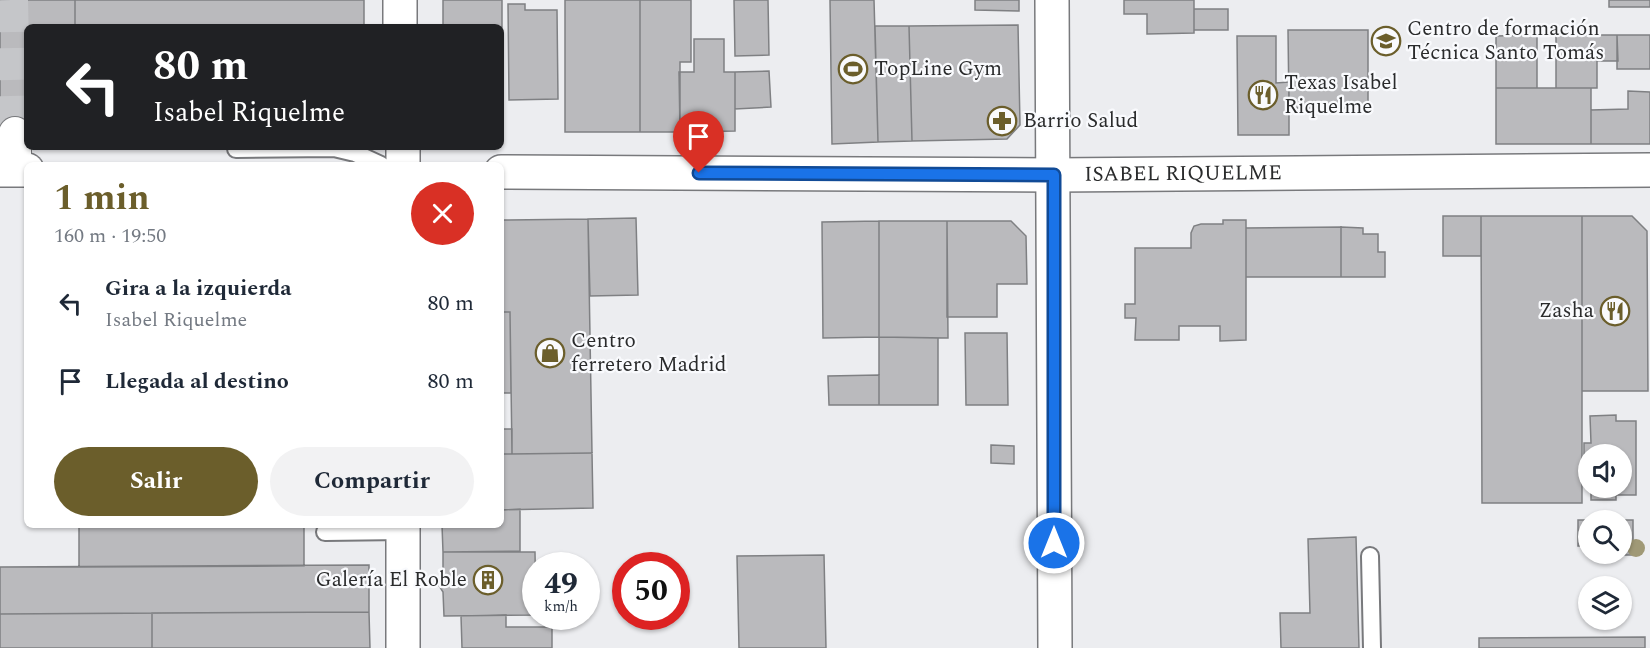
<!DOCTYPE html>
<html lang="es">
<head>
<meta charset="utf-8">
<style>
  :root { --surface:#fff; --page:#f2f2f3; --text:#1f2937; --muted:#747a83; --accent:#6b5e2b }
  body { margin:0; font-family:Spectral,serif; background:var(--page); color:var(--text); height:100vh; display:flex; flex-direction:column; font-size:22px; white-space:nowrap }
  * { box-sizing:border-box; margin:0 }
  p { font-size:20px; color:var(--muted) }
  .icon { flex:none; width:33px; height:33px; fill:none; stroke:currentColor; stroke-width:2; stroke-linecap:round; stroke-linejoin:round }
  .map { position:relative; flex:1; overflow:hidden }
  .details { position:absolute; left:24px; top:162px; width:480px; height:366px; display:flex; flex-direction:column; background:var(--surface); border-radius:9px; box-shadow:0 2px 4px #0004 }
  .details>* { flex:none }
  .guide { position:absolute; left:24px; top:24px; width:480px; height:126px; border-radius:9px; box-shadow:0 2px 4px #0004; background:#202124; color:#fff; overflow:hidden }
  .controls { position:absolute; left:1578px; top:444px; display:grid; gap:12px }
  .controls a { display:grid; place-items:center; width:54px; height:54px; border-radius:50%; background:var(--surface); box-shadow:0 2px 4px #0004; font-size:30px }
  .speed { position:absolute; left:522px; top:552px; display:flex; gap:12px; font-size:30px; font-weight:700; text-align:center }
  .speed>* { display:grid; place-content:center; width:78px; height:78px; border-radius:50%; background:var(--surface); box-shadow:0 2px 4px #0004; line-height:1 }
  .speed small { font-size:15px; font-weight:400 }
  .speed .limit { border:9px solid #d22; background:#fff; color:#111 }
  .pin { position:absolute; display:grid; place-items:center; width:51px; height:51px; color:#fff; margin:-62px -26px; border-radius:50% 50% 50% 0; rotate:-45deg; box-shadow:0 0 6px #0007 }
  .pin .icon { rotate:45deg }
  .me { position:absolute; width:66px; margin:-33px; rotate:0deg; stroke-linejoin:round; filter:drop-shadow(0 0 4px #0008) }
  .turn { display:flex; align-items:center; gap:21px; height:126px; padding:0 30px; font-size:27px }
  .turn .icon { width:78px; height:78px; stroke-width:2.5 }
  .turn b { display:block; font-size:42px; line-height:51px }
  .round { display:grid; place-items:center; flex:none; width:63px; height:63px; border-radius:32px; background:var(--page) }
  .overview { display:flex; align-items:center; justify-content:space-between; height:102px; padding:0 30px }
  h1 { font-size:36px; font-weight:700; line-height:45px; color:var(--accent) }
  .action { display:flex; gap:12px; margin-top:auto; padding:12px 30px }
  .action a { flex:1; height:69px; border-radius:36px; background:var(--accent); color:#fff; font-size:24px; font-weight:700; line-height:69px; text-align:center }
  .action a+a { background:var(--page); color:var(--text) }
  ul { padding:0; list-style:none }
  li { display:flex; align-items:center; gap:18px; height:78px; padding:0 30px }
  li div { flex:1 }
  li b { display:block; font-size:22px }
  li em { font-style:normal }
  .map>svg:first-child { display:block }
  .building { fill:#bababd; stroke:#7f8083; stroke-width:1.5 }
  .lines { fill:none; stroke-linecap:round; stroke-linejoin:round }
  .street-tunnel { stroke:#c5c6c9; stroke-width:32; stroke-dasharray:32 16; stroke-linecap:butt }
  .lane-casing { stroke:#78797c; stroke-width:20 }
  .street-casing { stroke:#78797c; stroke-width:34 }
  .secondary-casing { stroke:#78797c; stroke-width:36 }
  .lane { stroke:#fff; stroke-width:16 }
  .street { stroke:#fff; stroke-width:32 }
  .secondary { stroke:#fff; stroke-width:33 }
  .tree { fill:#a09976 }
  .route-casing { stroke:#114b97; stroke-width:15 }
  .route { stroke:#1a73e8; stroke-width:10 }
  .labels { text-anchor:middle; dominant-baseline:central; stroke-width:4.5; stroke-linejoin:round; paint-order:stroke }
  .poi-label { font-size:21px; fill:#2a2b2c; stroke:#f9fafd; text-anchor:start }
  .street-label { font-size:21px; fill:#2a2b2c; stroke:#f9fafd }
</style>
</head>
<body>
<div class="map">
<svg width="1650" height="648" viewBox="0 0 1650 648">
  <rect width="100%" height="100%" fill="#ecedf0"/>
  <!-- building -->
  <path class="building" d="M0 0H75V27H27V133H0Z
    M75 0H364V27H75Z
    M443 0H502V53L501 27H443Z
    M565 0H640V132H565Z
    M640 0H691V62H680V132H640Z
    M734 0H768L769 55 735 56Z
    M830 0H874L878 142 832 144Z
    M975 0H1019V11L975 10Z
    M1124 0H1194V33L1147 34V14H1124Z
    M1609 0H1650V7H1609Z
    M508 4H525V10H557L558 99 509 100Z
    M1194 9H1228V30H1194Z
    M1018 25 1020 125 1007 139 912 141 909 26Z
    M875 26H909L912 141 878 142Z
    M1288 30H1368V108H1289Z
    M1537 35V88H1496V36Z
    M1556 35H1617L1618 61H1597V88H1556Z
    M1617 35H1650V69H1617Z
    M1237 36H1276V83L1289 82V135H1238Z
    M694 39H724V72H735V131L680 132 679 72H694Z
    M501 53H502L503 130H501Z
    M769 71 771 107 735 109V72Z
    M1496 88H1591V144H1496Z
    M1628 91 1650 92V144H1591V110L1628 109Z
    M1443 216H1481V256H1443Z
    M1481 216H1582V503H1482Z
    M1582 216H1632L1647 231 1648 391H1582Z
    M636 218 638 295 590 296 588 219Z
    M588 219 592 453 512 454 510 312H501V220Z
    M1223 220H1246V340L1220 341V326H1179V340H1135L1136 318H1125V304H1135V248H1191V233L1194 226 1201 224H1223Z
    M879 221V337L823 338 822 222Z
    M879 221H947L948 338 879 337Z
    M947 221H1011L1026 236 1027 284H997V317H947Z
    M1341 227 1363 228V234H1378V252H1385V277H1341Z
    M1341 227V277H1246V228Z
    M501 312H510L511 393H501Z
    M965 333H1007L1008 405H966Z
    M879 337 938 338V405H879Z
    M879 375V405H829L828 376Z
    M1616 415V421H1636V495H1616V500H1591V488H1622V454H1584V443H1591L1590 416Z
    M501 429H512V454H501Z
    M991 445 1014 446V464L991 463Z
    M592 453 593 508 501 510V454Z
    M520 509V551L443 552 442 525H501V510Z
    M1578 520H1633V555H1608L1622 554V520H1588V546H1578Z
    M79 525H304V566L79 567Z
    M1356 537 1359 648H1281L1280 613H1310L1308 539Z
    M443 552H535L536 615 444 616 443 592 438 584 443 576Z
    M824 555 826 648H739L737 556Z
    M369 565V612L0 614V567Z
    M369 612 370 648H152V613Z
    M152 613V648H0V614Z
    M506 615V627H552V648H462L461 616Z
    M1645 637V648H1479V638Z"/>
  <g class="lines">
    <!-- street-tunnel -->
    <path class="street-tunnel" d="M12 0 15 133"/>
    <!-- lane casing -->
    <g class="lane-casing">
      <path id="lane" d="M236 149 334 148 355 153 381 165
        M325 532 403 531
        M1370 556 1372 648"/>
    </g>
    <!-- street casing -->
    <g class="street-casing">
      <path id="street" d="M15 133V170"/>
    </g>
    <!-- secondary casing -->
    <g class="secondary-casing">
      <g id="secondary">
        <path d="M400 0V27"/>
        <path d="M1052 0 1055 648"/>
        <path d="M403 147V165"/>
        <path d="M0 170H27"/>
        <path id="s1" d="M501 172 1054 175 1650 170"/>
        <path d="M403 525V648"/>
      </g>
    </g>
    <!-- lane -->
    <use href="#lane" class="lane"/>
    <!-- street -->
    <use href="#street" class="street"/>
    <!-- secondary -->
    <use href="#secondary" class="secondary"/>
  </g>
  <!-- trees -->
  <circle class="tree" cx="1636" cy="548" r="9"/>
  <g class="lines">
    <!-- route casing -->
    <g class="route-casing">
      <path id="route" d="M699 173 1054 175V543"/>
    </g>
    <!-- route -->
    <use href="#route" class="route"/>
  </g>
  <!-- icons -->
  <defs>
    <g id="university-ring" transform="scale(1.5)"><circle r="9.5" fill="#f9fafd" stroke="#6b5e2b" stroke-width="1.5"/><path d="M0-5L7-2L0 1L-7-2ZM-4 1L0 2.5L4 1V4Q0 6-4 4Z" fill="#6b5e2b"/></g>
    <g id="stadium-ring" transform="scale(1.5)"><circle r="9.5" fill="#f9fafd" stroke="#6b5e2b" stroke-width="1.5"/><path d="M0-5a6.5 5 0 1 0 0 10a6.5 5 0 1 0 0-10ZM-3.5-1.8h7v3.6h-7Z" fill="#6b5e2b"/></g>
    <g id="restaurant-ring" transform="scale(1.5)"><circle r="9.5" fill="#f9fafd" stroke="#6b5e2b" stroke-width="1.5"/><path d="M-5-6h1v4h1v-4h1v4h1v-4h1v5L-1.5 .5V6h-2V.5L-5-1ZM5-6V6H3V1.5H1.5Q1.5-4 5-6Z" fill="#6b5e2b"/></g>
    <g id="pharmacy-ring" transform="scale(1.5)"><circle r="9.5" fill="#f9fafd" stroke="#6b5e2b" stroke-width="1.5"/><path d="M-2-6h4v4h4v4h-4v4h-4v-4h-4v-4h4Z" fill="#6b5e2b"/></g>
    <g id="shop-ring" transform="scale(1.5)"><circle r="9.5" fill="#f9fafd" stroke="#6b5e2b" stroke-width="1.5"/><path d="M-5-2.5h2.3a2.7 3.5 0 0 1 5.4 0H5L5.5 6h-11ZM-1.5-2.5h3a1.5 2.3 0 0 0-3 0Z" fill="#6b5e2b"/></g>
    <g id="building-ring" transform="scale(1.5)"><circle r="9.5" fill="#f9fafd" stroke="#6b5e2b" stroke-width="1.5"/><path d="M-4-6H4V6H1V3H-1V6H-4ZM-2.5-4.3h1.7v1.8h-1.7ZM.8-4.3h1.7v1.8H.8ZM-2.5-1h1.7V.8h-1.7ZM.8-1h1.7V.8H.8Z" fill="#6b5e2b"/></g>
  </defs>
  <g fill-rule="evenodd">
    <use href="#university-ring" x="1386" y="41"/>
    <use href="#stadium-ring" x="853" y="69"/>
    <use href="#restaurant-ring" x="1263" y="95"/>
    <use href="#pharmacy-ring" x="1002" y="121"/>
    <use href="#restaurant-ring" x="1615" y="311"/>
    <use href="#shop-ring" x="550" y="353"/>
    <use href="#building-ring" x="488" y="580"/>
  </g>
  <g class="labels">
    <!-- poi labels -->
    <g class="poi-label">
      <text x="1407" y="29">Centro de formación<tspan x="1407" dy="24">Técnica Santo Tomás</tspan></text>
      <text x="874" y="69">TopLine Gym</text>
      <text x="1284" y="83">Texas Isabel<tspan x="1284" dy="24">Riquelme</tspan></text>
      <text x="1023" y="121">Barrio Salud</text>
      <text x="1594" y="311" text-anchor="end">Zasha</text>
      <text x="571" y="341">Centro<tspan x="571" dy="24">ferretero Madrid</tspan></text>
      <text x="467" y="580" text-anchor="end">Galería El Roble</text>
    </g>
    <!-- street labels -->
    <g class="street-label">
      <text stroke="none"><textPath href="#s1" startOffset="682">ISABEL RIQUELME</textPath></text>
    </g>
  </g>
</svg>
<div class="controls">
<a><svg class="icon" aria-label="sound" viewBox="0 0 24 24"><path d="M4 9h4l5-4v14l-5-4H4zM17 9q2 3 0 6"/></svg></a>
<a><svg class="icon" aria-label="search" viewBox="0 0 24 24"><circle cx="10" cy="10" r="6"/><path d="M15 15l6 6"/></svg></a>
<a><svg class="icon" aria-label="layers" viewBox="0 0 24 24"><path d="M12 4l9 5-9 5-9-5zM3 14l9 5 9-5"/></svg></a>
</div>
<div class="speed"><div>49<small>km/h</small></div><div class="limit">50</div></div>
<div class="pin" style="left:699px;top:173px;background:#d93025"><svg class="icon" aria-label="arrive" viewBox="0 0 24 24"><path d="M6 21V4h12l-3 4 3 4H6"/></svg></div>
<svg class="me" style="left:1054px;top:543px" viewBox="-20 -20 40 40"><circle r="17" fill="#1a73e8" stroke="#fff" stroke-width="3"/><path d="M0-11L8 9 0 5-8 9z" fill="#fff"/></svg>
<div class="guide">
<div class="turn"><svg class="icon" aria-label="left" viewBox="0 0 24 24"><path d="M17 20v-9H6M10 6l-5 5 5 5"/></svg><div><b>80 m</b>Isabel Riquelme</div></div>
</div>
<section class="details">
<div class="overview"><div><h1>1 min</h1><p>160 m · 19:50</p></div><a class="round" style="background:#d93025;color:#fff"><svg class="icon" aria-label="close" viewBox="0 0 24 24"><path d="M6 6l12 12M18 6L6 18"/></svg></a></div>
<ul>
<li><svg class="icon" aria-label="left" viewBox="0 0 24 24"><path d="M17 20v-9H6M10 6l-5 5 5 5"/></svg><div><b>Gira a la izquierda</b><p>Isabel Riquelme</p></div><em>80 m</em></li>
<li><svg class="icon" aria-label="arrive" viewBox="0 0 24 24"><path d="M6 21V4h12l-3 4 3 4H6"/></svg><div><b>Llegada al destino</b></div><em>80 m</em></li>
</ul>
<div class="action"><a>Salir</a><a>Compartir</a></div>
</section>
</div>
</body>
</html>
